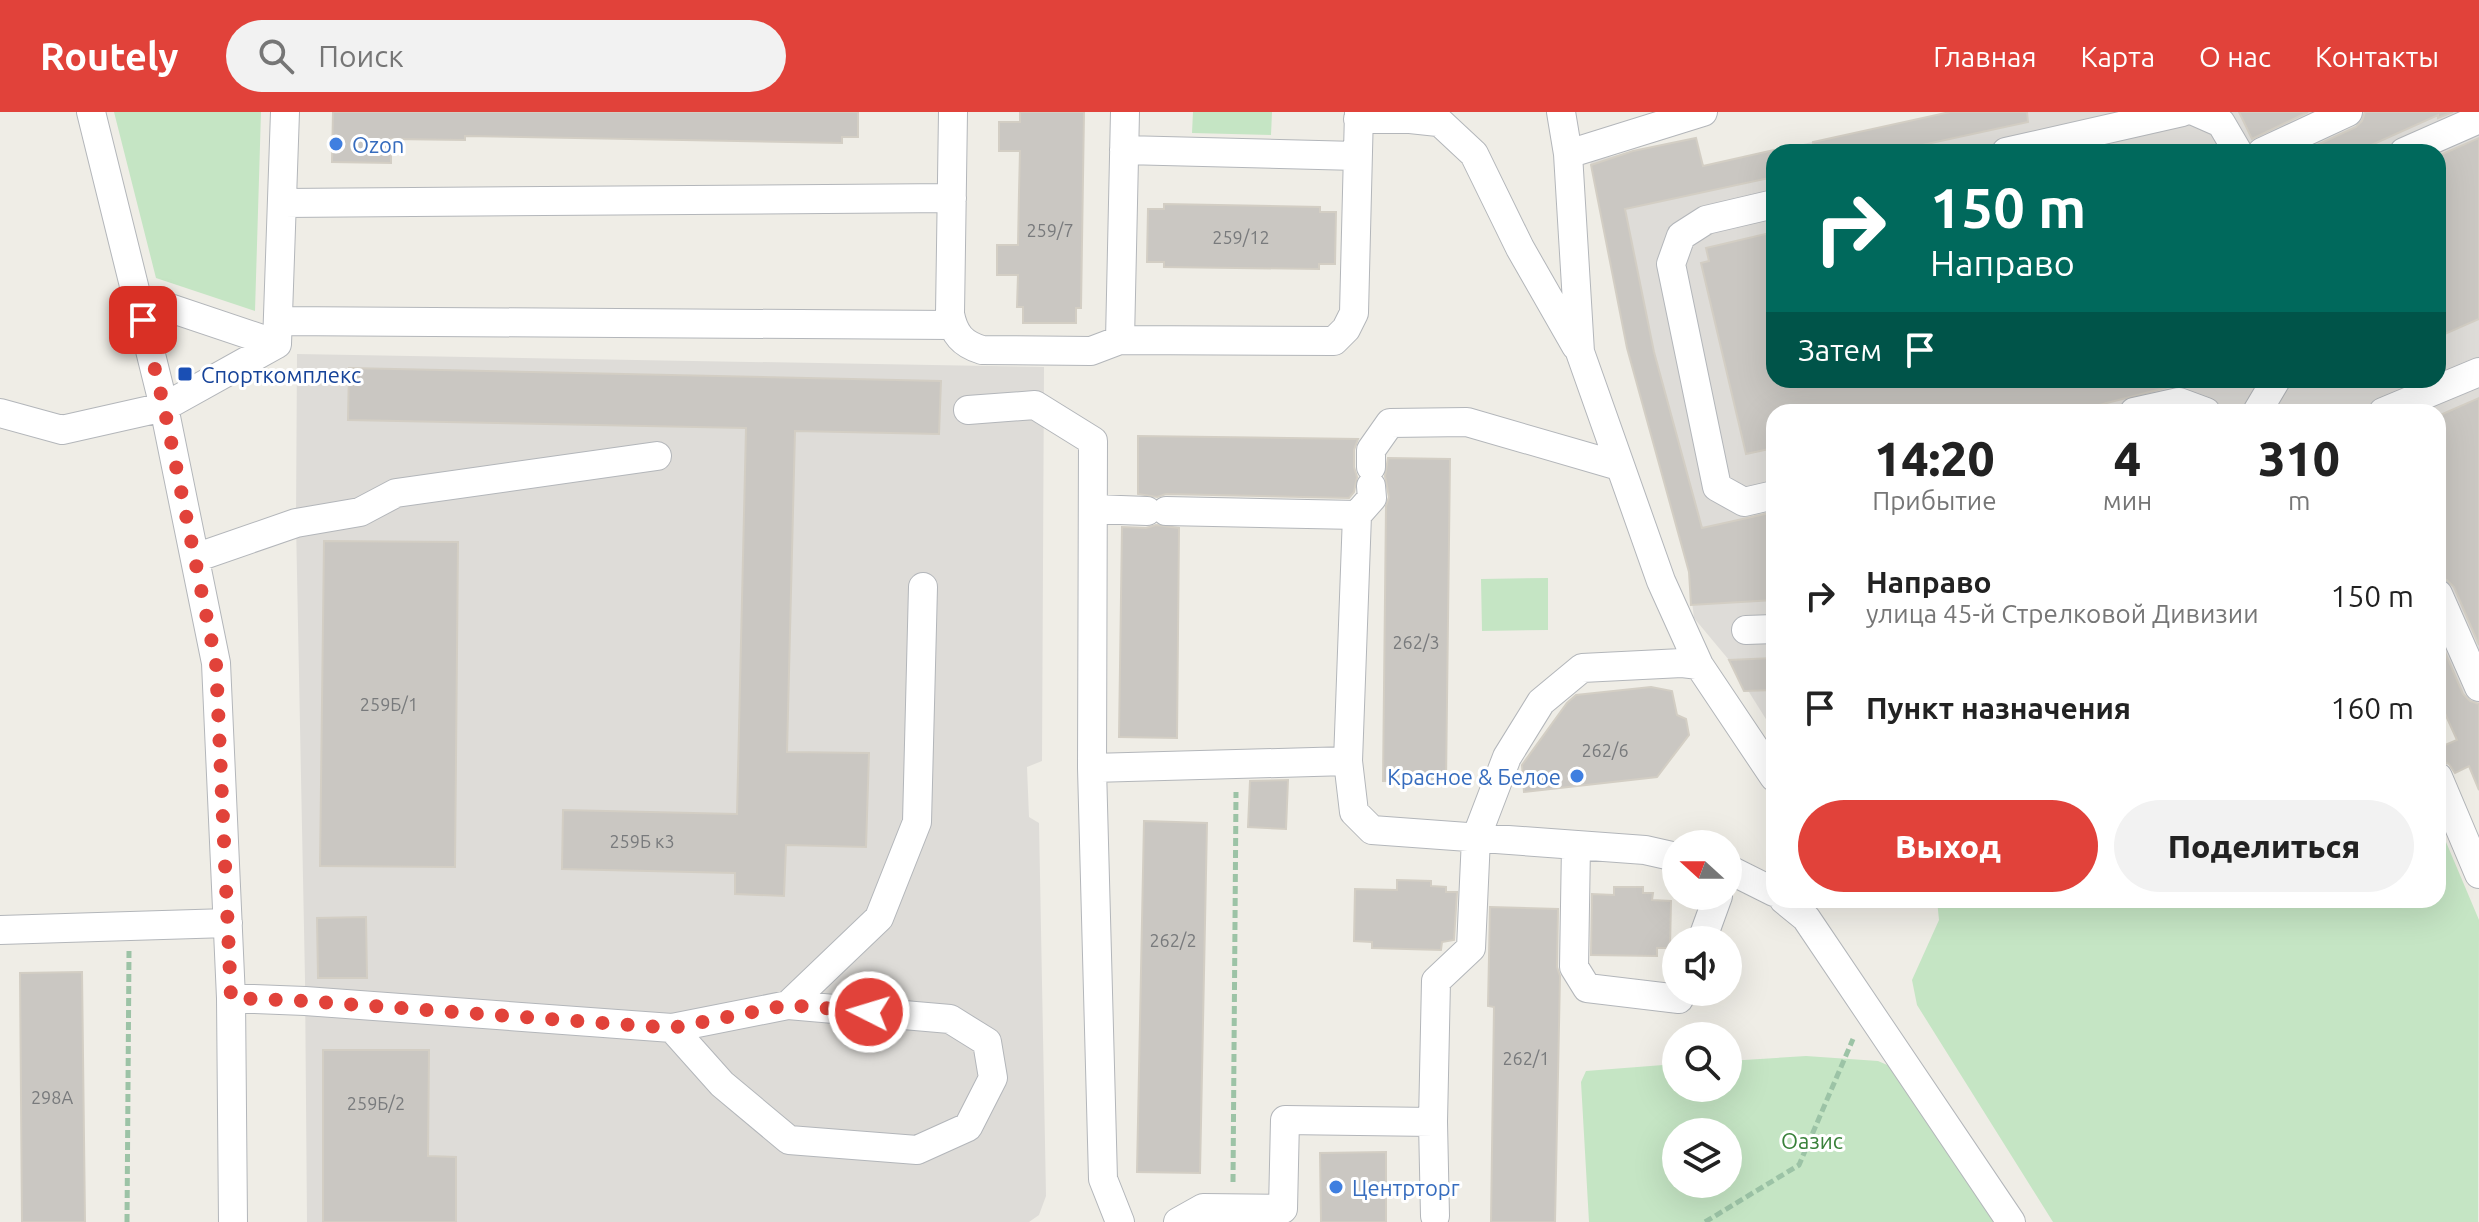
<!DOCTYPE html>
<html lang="ru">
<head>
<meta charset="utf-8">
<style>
  :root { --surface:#fff; --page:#f2f2f2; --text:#222; --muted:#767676; --accent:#e1423a }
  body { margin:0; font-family:Ubuntu,sans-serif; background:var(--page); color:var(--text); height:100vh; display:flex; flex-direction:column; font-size:30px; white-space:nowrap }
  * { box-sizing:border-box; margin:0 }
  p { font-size:26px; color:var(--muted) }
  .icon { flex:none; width:44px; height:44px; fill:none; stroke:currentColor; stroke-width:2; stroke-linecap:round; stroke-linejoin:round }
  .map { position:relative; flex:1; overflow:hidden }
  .details { position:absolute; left:1766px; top:292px; width:680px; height:504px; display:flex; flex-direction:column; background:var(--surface); border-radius:24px; box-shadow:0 8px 32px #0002 }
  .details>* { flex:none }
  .top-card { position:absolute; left:1766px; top:32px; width:680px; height:244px; border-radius:24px; box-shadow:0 8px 32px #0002; background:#00695c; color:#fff; overflow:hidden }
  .needle { width:52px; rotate:291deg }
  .fabs { position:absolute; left:1662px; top:718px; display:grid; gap:16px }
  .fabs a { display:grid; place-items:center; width:80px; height:80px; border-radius:50%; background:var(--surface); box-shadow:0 8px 32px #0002; font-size:40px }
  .pin { position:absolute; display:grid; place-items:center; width:68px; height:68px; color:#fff; margin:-34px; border-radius:16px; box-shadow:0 4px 12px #0006 }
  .me { position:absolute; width:88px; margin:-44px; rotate:275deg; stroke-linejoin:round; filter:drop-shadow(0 0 6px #0008) }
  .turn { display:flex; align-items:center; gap:28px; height:168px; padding:0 32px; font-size:36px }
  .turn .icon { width:104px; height:104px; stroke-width:2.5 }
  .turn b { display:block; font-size:56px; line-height:68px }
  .then { display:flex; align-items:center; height:76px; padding:0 32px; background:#0003; gap:16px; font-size:30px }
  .eta { display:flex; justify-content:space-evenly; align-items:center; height:136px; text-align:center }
  .eta b { font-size:48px; font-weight:800; line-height:56px }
  .primary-button { display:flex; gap:16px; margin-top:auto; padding:16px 32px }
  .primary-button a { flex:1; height:92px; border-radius:48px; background:var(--accent); color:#fff; font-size:32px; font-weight:800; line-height:92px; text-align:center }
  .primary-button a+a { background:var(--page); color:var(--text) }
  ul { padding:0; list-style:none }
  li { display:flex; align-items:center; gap:24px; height:112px; padding:0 32px }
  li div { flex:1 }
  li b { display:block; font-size:30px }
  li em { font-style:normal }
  header { display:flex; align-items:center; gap:48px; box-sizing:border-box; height:112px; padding:0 40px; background:var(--accent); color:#fff }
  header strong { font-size:38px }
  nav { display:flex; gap:44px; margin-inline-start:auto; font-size:28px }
  .search { width:560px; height:72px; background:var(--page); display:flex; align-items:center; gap:20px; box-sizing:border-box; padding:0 28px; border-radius:44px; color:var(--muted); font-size:30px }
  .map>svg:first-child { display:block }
  .industrial { fill:#dedcd8; fill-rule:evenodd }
  .green { fill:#c5e5c4; fill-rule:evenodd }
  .building { fill:#cac7c2; stroke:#d3cec4; stroke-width:2 }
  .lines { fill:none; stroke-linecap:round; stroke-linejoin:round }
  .minor-casing { stroke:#b3b6ba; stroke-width:30 }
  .path { stroke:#9cc3a6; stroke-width:5; stroke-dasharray:8 4; stroke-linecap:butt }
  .minor { stroke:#fff; stroke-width:28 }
  .route { stroke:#e1423a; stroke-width:14; stroke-dasharray:0 25.2 }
  .shop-dot { fill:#3f7fe0; stroke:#fff; stroke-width:3 }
  .transit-dot { fill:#1a4fb4; stroke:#fff; stroke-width:3 }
  .labels { text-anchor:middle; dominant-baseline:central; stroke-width:6; stroke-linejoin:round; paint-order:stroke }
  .number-label { font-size:18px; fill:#787a7c }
  .shop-label { font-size:22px; fill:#366cbe; stroke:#fff; text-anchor:start }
  .transit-label { font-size:22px; fill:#164399; stroke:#fff; text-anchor:start }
  .park-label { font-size:22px; fill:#39813a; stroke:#fff }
</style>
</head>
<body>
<header>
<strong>Routely</strong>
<div class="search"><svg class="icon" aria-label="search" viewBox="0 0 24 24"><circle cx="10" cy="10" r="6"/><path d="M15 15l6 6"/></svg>Поиск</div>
<nav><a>Главная</a><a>Карта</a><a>О нас</a><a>Контакты</a></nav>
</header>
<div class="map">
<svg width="2479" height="1110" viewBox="0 0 2479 1110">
  <rect width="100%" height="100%" fill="#efede6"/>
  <!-- industrial -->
  <path class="industrial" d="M1950 0H2479V678L2438 586V300H1774V620L1729 548 1694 506 1689 465 1706 464 1702 443 1685 446 1627 236 1590 49 1696 26 1703 54ZM1774 40H2438V268H1774Z
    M297 242 1044 255 1042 649 1027 655 1029 705 1039 711 1046 1084 1039 1103 1029 1110H307L305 867 296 411Z"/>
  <!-- green -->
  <path class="green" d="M114 0H261L255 199 156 166Z
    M1193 0H1272L1271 23 1192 21Z
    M1548 466V518L1482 519 1481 467Z
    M2438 711 2479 808 2478 1110H2053L1917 893 1912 868 1939 808 1937 788H2438Z
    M1806 944 1878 949 1892 955 2001 1110H1589L1581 970 1586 959 1676 952V976H1728V949ZM1676 1020H1728V1072H1676Z"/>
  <!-- building -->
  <path class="building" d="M333 0H858V25H842V31L465 24V28L391 27V51L332 50Z
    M1020 0H1084L1081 196H1076V211H1023V195H1017L1018 163H997V133H1018L1019 80 1020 39H999V10H1020Z
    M1950 0H2027L2028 10 1890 40H1814L1813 30Z
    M2239 0H2308L2252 27Z
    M2365 0H2453L2438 6V3L2356 40H2302L2356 15 2362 9Z
    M1696 26 1703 54 1774 38V65L1625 97 1654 240 1702 416 1774 400V488L1691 493 1689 460 1627 236 1591 53 1633 39Z
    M2479 26V207L2438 225V44Z
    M1164 92 1320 95V100H1336L1335 152H1319V157L1164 155V150H1147L1148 97H1164Z
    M1774 120V268H2168L2169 275 2072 300H1774V336L1746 342 1701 151 1709 149 1706 136Z
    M349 256 941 269 939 322 795 319 787 640 869 641 866 735 786 733 784 784 735 782V761L562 757 563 698 737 702 746 316 348 308Z
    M2479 286V533L2454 475 2447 468 2438 465V304Z
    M1138 324 1358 327 1354 338V355L1357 365 1354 380 1349 386 1166 382 1157 385 1138 382Z
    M1388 346 1450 347 1446 670 1383 669 1386 394 1389 385 1385 364Z
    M1156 413 1179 416 1177 626 1119 625 1122 415 1146 416Z
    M324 429 458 430 455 755 320 754Z
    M2438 524 2463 582 2470 589 2479 592V678L2469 654 2455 661 2449 652 2442 649 2438 638V636L2457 628 2438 586Z
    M1774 546V578L1744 579 1729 548Z
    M1651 575 1672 579 1677 603 1686 607 1689 623 1657 665 1524 680 1522 653 1567 591 1576 583Z
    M1288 668 1286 717 1248 715 1250 669Z
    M1144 709 1207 711 1200 1061 1137 1060Z
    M1397 768 1431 769V774L1446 775V780H1457L1454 828 1442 830 1441 838 1372 836V830L1354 829 1355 777 1397 778Z
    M1614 775H1643V781H1653L1652 788 1671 789 1670 836H1657V844L1591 843 1592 782 1614 783Z
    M1490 795 1558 797 1557 855 1560 864 1555 1110H1491L1494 895 1488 894Z
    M366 805 367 866H318L317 806Z
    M82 860 85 1110H22L20 861Z
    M323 938H429L428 1044 456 1045V1110H323Z
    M1386 1040V1110H1321L1320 1041Z"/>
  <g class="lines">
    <!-- minor casing -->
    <g class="minor-casing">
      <path id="minor" d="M91 0 164 295 216 551 231 886 233 1110
        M953 0 950 202C954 222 962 232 982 238L1091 239 1120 228 1334 229 1346 217 1354 201 1359 0
        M1429 0 1474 42 1520 136 1576 234
        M1561 0 1568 42 1580 240 1661 469 1699 553 1774 665
        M2196 0 2221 11 2238 40
        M1358 7H1410L1438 10
        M1124 38 1357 44
        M2006 40 2182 0
        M2262 40 2348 0
        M2404 40 2479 7
        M1568 42 1703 0
        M283 91 952 86
        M1774 92 1706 108 1681 124 1671 152 1717 375 1744 390 1774 383
        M137 185 277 232
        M278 209 952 213
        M1120 228 1125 0
        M968 298 1035 293 1093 329 1092 656 1103 1067 1120 1110
        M2134 300 2179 290 2206 300
        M2257 300 2276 268
        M2383 300 2479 260
        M0 301 62 318 164 295 277 232 285 0
        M1371 355V338L1390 311 1467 310 1619 354
        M1094 397 1147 399
        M1166 399 1357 403 1372 386 1371 374
        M195 446 296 411 360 400 396 381 657 344
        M2438 482 2479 575
        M1746 518 1774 517
        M1348 649 1357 403
        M1092 656 1348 649 1354 700 1372 718 1645 738 1676 745
        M2438 665 2479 762
        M1576 733 1574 855 1587 876 1679 887 1682 880
        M1728 757 1774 780
        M1784 788 1806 806 2011 1110
        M0 818 228 811
        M1702 828 1718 784
        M231 886 305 889 672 916 788 893 879 806 917 710 923 475
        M672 916 722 972 789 1028 917 1038 968 1015 993 966 987 930 950 907 788 893
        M1433 1010 1436 869 1471 836 1476 726 1507 645 1541 590 1582 556 1682 551 1699 553
        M1178 1110 1203 1096 1283 1097 1285 1008 1433 1010 1435 1104"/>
    </g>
    <!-- path -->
    <path class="path" d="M1233 1070 1236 680
      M127 1110 129 839
      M1705 1110 1799 1053 1853 927"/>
    <!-- minor -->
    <use href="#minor" class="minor"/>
  </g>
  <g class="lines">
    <!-- route -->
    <path class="route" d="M143 208 164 295 216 551 231 886 305 889 672 916 788 893 869 900"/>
  </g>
  <!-- markers -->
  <g class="shop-dot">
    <circle cx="336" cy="32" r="8"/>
    <circle cx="1577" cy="664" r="8"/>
    <circle cx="1336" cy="1075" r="8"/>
  </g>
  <rect class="transit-dot" x="177" y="254" width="16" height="16" rx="4"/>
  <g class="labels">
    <!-- number labels -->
    <g class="number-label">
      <text x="1050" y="118">259/7</text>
      <text x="1241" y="125">259/12</text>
      <text x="1416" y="530">262/3</text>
      <text x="389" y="592">259Б/1</text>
      <text x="1605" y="638">262/6</text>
      <text x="642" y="729">259Б к3</text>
      <text x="1173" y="828">262/2</text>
      <text x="1526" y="946">262/1</text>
      <text x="52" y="985">298А</text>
      <text x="376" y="991">259Б/2</text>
    </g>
    <!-- shop labels -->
    <g class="shop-label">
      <text x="352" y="32">Ozon</text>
      <text x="1561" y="664" text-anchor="end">Красное &amp; Белое</text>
      <text x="1352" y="1075">Центрторг</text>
    </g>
    <!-- transit labels -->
    <g class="transit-label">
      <text x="201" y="262">Спорткомплекс</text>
    </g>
    <!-- park labels -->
    <g class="park-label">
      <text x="1812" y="1028">Оазис</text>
    </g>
  </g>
</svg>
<div class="fabs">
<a><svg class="needle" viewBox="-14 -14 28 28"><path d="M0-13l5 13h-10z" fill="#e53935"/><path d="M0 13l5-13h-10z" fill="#767676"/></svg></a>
<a><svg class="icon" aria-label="sound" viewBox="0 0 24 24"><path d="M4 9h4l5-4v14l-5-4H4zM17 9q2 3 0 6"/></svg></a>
<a><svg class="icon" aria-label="search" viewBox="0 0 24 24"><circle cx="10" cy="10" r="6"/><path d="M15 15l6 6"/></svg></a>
<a><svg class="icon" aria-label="layers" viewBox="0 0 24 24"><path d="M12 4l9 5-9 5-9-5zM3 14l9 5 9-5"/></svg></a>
</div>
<div class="pin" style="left:143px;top:208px;background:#d93025"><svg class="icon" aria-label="arrive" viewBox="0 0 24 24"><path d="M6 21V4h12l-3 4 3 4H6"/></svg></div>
<svg class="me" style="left:869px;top:900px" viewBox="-20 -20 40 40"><circle r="17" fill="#e1423a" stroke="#fff" stroke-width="3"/><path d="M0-11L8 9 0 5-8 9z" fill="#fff"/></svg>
<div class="top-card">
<div class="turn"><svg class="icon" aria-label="right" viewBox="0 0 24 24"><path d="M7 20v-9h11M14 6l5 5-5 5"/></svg><div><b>150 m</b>Направо</div></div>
<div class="then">Затем<svg class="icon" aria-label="arrive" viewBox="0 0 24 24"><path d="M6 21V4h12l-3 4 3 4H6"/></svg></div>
</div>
<section class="details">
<div class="eta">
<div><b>14:20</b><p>Прибытие</p></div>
<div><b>4</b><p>мин</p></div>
<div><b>310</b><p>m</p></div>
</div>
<ul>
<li><svg class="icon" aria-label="right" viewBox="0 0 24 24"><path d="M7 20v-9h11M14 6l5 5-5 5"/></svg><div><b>Направо</b><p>улица 45-й Стрелковой Дивизии</p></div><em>150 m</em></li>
<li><svg class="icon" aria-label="arrive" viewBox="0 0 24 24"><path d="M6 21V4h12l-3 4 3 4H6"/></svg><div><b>Пункт назначения</b></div><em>160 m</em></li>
</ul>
<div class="primary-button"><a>Выход</a><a>Поделиться</a></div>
</section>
</div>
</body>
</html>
